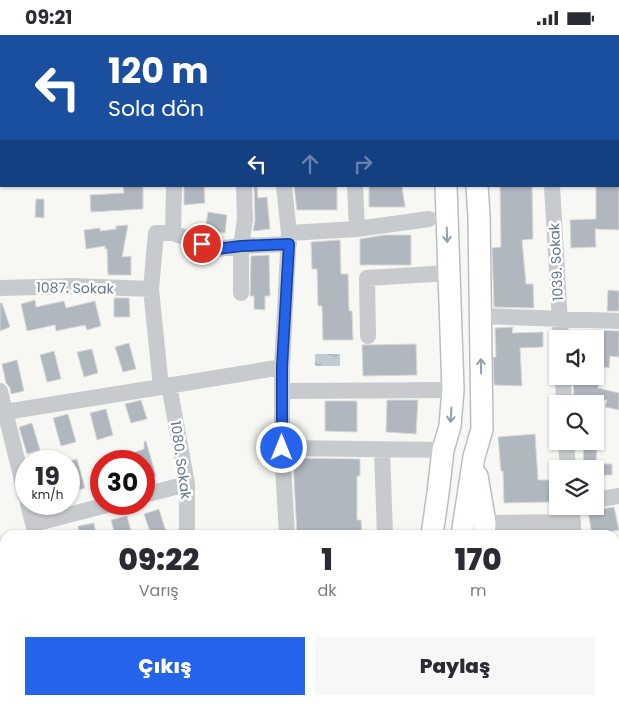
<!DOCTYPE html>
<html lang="tr">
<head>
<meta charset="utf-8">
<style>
  :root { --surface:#fff; --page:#f7f7f7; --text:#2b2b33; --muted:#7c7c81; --accent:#2563eb }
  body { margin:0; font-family:Poppins,sans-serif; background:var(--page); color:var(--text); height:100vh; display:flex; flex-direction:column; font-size:19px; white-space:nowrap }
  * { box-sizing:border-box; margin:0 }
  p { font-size:16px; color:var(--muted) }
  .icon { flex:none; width:28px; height:28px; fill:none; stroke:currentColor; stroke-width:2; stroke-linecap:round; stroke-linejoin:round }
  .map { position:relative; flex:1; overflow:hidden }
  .side { position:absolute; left:0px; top:495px; width:620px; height:175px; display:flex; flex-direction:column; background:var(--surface); border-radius:15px 15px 0 0; box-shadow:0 1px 4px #0004 }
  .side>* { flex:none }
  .top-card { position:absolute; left:0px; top:0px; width:620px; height:152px; box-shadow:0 1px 4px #0004; background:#1a4fa0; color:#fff; overflow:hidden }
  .tools { position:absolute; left:549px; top:295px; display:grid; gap:10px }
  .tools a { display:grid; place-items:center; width:55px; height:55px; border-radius:0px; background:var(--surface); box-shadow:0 1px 4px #0004; font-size:25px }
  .speed { position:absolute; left:15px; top:415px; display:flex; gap:10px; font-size:25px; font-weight:700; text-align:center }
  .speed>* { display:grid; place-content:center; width:65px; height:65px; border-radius:50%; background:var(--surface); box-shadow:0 1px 4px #0004; line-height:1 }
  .speed small { font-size:12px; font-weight:400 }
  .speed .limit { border:8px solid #d22; background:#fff; color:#111 }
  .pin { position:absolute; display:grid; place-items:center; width:42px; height:42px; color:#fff; margin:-21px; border:2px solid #fff; border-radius:50%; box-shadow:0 1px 5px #0007 }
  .me { position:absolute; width:55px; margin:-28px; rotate:0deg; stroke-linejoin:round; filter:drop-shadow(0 0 4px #0008) }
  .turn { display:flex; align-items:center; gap:18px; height:105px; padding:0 25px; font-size:22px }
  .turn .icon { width:65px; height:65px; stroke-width:2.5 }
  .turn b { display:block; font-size:35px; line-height:42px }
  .lanes { display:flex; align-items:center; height:48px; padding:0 25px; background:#0003; justify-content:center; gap:25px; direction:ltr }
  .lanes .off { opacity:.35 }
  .eta { display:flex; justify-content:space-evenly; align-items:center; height:85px; text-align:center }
  .eta b { font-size:30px; font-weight:800; line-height:35px }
  .cta { display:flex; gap:10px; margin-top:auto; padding:10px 25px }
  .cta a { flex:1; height:58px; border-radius:0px; background:var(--accent); color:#fff; font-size:20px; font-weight:800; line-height:58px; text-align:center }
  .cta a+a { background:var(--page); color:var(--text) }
  .status { display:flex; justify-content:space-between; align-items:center; height:35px; padding:0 25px; background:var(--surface); direction:ltr }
  .status svg { height:14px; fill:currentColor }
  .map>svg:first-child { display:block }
  .water { fill:url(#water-ripples) }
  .building { fill:#b0b7be; stroke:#d9d9d6 }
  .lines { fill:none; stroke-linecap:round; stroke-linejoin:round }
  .major-casing { stroke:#babec2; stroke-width:24 }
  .highway-casing { stroke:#b9bdc0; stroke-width:26 }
  .minor { stroke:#c7cbce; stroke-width:16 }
  .major { stroke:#fff; stroke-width:21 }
  .highway { stroke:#fff; stroke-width:24 }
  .oneway { stroke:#929fac }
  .route-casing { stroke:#184099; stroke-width:12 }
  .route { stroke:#2563eb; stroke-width:9 }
  .labels { text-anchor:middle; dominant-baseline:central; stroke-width:5; stroke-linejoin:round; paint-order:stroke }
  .street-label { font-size:14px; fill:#647688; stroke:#fff }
</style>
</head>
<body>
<div class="status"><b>09:21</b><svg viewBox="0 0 49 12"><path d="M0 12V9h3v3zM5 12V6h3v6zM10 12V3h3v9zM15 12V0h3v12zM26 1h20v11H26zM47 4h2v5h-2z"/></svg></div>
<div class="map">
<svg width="619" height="670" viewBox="0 0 619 670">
  <defs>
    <pattern id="water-ripples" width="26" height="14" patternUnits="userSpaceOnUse" patternTransform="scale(1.25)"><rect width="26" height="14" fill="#c1ccd2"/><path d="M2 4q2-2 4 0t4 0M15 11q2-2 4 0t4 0" fill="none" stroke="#a0aab0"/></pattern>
  </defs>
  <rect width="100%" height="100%" fill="#f7f7f4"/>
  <!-- water -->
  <path class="water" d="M315 319H340V331H315Z"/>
  <!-- building -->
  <path class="building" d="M123 151H143V174L91 177 90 160 124 158Z
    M184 151H204L205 168 184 170Z
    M254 151H257L258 163 267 162 270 194 253 196 255 185Z
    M294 151H337V175H297Z
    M369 151H402L405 172H369Z
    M500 151H532L533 204 522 205 526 249H533L534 273 494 272 492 213 501 212Z
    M596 151H619V195L595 194 596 212 571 213 570 185 596 184Z
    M36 164H44V183L35 182Z
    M208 177 227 180 225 198 205 196Z
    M128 190 122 222 131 221V240H108L107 214H105V211L86 214 84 195 100 193V196L116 194V191Z
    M384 200H411V230H360V204Z
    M340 205 341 239H348L349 276H352L353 305H323L322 271H318L317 234H312L311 207Z
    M269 220 270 261H265V275L254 274V261H250L251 221Z
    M608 255 619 256V276H607Z
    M114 263H129L130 282H114Z
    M35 265 36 272 64 266 66 273 95 266 101 291 87 295 85 290 56 296 55 290 27 296 21 269Z
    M0 268H2L10 292 0 296Z
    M513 292 512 298 543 297V312L520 313 522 351 494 350 493 322H496L495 293Z
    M590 295 619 296V322L610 321 609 333 595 330V304H591Z
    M129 308 136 334 123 337 115 312Z
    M416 309 417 340 363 341 362 310Z
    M92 314 98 338 84 342 77 317Z
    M54 316 61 344 47 347 40 320Z
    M17 325 24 356 11 359 10 353 6 348 2 329Z
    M573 341H600L598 353 619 358V375L605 372 607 365 574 364Z
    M141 365 147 384 131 388 125 369Z
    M387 365H418L416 399 386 397Z
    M325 366H357V397L325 396Z
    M106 374 113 400 97 405 90 378Z
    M68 379 76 407 61 411 53 383Z
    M32 388 40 415 27 419 19 392Z
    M535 399 538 445H549L550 467 504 468 503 436H501L498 402Z
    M146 406 156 441 144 445V426H137L135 417 144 414V407Z
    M584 406H597L596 429H612V440H595V434H583Z
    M294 423 360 424V441H357V485H361L362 500H297L294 444Z
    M77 424 85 453 69 458V426Z
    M614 472 619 495 592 500 588 476Z
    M159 474 167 500H151L144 479Z
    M127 481 132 500H115L111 485Z
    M94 488 96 500H79L78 491Z"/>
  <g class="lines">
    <!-- major casing -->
    <g class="major-casing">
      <path id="major" d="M427 0V1
        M461 0V1
        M477 441 485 488 484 500
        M432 500 438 458 443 415 450 391 453 355 446 151
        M462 500 474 422 482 394 479 181 477 151"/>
    </g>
    <!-- highway casing -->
    <g class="highway-casing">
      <path id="highway" d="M615 612 619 613
        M615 639 619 640
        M382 670 384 665
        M415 670 417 665"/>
    </g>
    <!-- minor -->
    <path class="minor" d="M212 0V1
      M272 0V1
      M346 0V1
      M126 1V0
      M137 1V0
      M487 1 488 0
      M284 151 289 198 282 332V413L287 500
      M355 151 357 194
      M552 151 561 304
      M173 198 174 151
      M289 198 357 194 429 184
      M0 253 73 251 151 254
      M241 258V211L245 185 244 151
      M480 281 619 286
      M368 301 367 243 449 238
      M563 341 564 369
      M169 350 187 449V500
      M161 352 151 254 156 198H173L217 214 241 211 289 209
      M0 356 26 461
      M282 356 453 355
      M5 377 161 352 282 332
      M566 406 568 434
      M282 413 443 415
      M382 415 385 500
      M144 460 187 449
      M595 465 619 461
      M28 469 36 500
      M570 471 573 487V500
      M485 488 573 487
      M33 489 111 469
      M0 592H5
      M68 665 69 670
      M191 665V670
      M291 665V670
      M336 665 341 670
      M7 670 21 665
      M462 670 464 665
      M512 670 514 665
      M588 670 590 665"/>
    <!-- major -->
    <use href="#major" class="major"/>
    <!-- highway -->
    <use href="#highway" class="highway"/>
  </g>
  <!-- one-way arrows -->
  <defs><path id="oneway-shaft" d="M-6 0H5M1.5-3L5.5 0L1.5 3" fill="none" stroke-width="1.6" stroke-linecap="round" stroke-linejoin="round" transform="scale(1.25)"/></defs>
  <g class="oneway">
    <use href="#oneway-shaft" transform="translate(447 200) rotate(88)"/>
    <use href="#oneway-shaft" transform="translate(481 331) rotate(-91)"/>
    <use href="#oneway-shaft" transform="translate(451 380) rotate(94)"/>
  </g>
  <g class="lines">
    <!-- route casing -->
    <g class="route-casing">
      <path id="route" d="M202 209 217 214 241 211 289 209 282 332V413"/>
    </g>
    <!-- route -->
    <use href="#route" class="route"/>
  </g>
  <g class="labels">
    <!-- street labels -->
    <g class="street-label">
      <text transform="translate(556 227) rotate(-93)">1039. Sokak</text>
      <text transform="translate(75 253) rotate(1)">1087. Sokak</text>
      <text transform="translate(181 425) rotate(82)">1080. Sokak</text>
    </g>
  </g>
</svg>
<div class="tools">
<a><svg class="icon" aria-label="sound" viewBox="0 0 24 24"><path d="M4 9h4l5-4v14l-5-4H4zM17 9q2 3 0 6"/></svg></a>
<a><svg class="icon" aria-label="search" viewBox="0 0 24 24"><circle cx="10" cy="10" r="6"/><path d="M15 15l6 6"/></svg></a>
<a><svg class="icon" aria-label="layers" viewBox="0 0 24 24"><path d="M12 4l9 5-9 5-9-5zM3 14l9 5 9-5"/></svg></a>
</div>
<div class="speed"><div>19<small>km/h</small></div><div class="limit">30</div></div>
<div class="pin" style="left:202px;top:209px;background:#d93025"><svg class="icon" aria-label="arrive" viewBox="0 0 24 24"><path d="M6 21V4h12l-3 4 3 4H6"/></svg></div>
<svg class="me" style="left:282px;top:413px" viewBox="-20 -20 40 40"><circle r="17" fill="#2563eb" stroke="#fff" stroke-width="3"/><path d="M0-11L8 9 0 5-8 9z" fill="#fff"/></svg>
<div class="top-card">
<div class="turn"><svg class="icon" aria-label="left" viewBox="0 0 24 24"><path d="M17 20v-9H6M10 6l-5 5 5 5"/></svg><div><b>120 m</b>Sola dön</div></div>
<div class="lanes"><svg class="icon" aria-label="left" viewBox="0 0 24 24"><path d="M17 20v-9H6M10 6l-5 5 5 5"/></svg><svg class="icon off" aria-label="ahead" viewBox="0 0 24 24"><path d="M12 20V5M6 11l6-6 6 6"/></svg><svg class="icon off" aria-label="right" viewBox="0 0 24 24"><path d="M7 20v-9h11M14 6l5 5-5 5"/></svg></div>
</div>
<section class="side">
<div class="eta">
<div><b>09:22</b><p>Varış</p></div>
<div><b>1</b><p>dk</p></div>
<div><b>170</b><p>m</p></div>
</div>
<div class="cta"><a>Çıkış</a><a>Paylaş</a></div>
</section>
</div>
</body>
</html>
